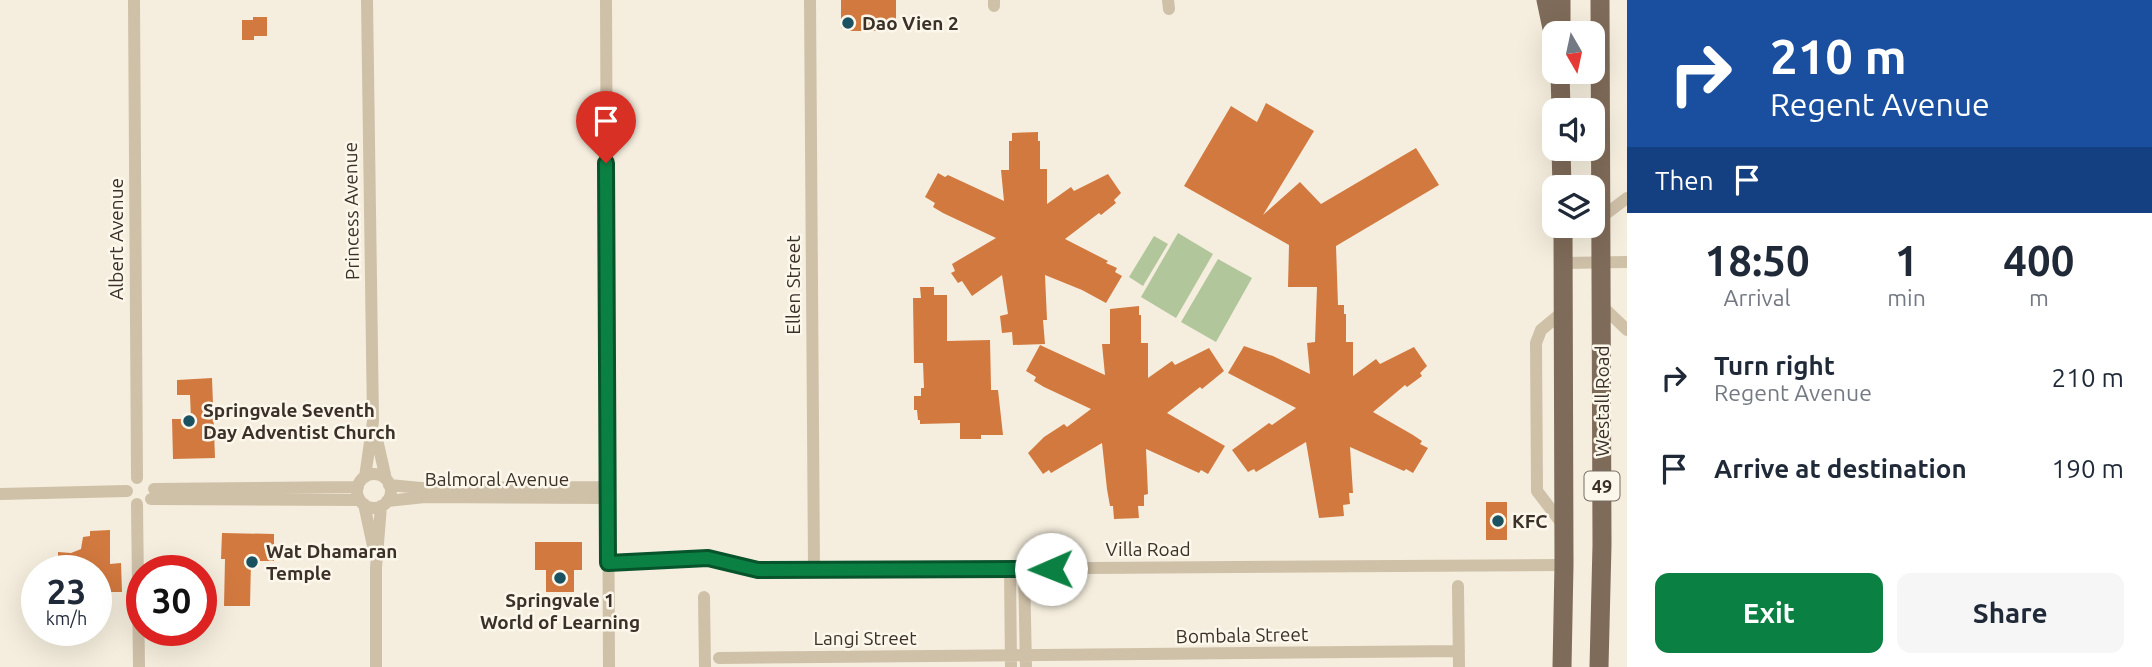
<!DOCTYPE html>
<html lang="en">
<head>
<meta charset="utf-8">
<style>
  :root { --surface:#fff; --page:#f6f6f7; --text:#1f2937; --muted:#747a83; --accent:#0b8043 }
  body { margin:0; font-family:Ubuntu,sans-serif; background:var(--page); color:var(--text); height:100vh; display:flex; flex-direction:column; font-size:26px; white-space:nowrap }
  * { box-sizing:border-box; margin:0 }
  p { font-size:23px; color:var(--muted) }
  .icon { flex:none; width:38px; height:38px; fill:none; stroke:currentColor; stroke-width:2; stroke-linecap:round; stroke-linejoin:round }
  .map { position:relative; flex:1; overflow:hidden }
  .panel { display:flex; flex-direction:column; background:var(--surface); width:525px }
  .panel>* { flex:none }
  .banner { background:#1a4fa0; color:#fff; overflow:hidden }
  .needle { width:46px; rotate:171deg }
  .controls { position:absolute; left:1542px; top:21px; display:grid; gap:14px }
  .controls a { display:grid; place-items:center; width:63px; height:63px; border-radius:14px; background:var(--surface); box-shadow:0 7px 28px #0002; font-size:35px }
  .speed { position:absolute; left:21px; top:555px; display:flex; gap:14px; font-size:35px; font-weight:700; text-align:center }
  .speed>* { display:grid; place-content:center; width:91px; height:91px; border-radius:50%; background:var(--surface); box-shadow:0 7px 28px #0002; line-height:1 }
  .speed small { font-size:18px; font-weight:400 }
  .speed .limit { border:10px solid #d22; background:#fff; color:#111 }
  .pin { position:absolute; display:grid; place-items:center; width:60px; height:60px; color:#fff; margin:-72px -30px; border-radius:50% 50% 50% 0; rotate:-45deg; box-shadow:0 0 7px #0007 }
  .pin .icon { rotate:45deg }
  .me { position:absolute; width:77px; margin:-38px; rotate:269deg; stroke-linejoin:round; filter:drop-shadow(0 0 5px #0008) }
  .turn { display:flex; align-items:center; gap:24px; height:147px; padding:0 28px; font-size:32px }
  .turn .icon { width:91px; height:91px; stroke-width:2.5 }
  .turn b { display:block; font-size:49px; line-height:60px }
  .then { display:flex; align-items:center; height:66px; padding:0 28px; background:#0003; gap:14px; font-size:26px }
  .eta { display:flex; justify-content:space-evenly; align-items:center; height:119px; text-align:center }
  .eta b { font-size:42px; font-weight:700; line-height:49px }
  .primary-button { display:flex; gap:14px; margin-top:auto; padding:14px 28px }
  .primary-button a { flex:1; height:80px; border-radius:14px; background:var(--accent); color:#fff; font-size:28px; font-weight:700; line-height:80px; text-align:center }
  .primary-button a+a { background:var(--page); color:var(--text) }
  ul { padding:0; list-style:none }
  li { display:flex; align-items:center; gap:21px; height:91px; padding:0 28px }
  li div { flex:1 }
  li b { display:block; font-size:26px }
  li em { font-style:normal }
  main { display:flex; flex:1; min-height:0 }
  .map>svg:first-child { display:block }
  .green { fill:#b2c69c }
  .building { fill:#d2793f }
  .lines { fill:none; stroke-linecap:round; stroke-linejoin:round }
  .street { stroke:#cfc0a8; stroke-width:12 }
  .primary { stroke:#7f6b59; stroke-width:19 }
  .route-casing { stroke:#07532c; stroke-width:18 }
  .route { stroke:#0b8043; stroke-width:12 }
  .poi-dot { fill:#1a5262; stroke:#fcf7eb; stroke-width:2.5 }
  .labels { text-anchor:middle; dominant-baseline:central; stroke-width:5; stroke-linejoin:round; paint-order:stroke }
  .shield { fill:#fcf7eb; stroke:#756c63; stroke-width:2 }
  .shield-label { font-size:18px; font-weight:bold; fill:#3b3129 }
  .poi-label { font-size:19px; font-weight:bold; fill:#3b3129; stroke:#fcf7eb; text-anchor:start }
  .street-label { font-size:19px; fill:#3b3129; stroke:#fcf7eb }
</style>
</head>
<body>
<main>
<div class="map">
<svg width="1627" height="667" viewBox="0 0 1627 667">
  <rect width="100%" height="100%" fill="#f5eede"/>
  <!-- green -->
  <path class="green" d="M1178 233 1213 254 1176 318 1141 297Z
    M1154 236 1168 244 1143 286 1129 277Z
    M1218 259 1252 278 1216 342 1181 322Z"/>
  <!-- building -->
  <path class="building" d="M841 0H896V26L892 31H848L841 28Z
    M253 17H267V36H254V40H242V20H253Z
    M1266 103 1314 131 1263 215 1300 182 1321 204 1416 148 1439 185 1336 246 1338 305H1344V314H1346V342H1353V376L1376 359 1380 364 1414 347 1427 366 1420 373 1422 376 1407 387 1405 385 1373 412 1413 435 1422 441 1420 444 1428 448 1413 473 1406 469 1404 471 1350 447 1353 493H1349L1350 504 1343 505 1344 516 1319 518 1306 442 1256 472 1254 469 1248 472 1232 450 1269 423 1272 425 1296 408 1228 373 1244 346 1273 356 1310 374 1307 343 1315 342 1317 287H1288L1289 245 1184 186 1231 106 1257 122Z
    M1038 132V141H1040V169H1047V204L1071 187 1074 191 1108 174 1121 193 1114 200 1116 203 1101 215 1099 213 1065 239 1108 261 1106 263 1117 268 1115 272 1122 276 1106 303 1082 290 1045 275 1047 320H1043L1045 344 1013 345 1012 332 1002 333 1000 316 1008 314 1002 275 972 296 962 281 958 283 951 273 955 271 952 264 996 238 943 213 933 207 935 203 925 197 938 173 945 177 948 175 1004 201 1001 170H1009V141H1012V133Z
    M920 287H934V295H947V341L990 340 991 387V390H998L1003 435H981V439H960V423L920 424V420H918L917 410H914V396H921V388H924L923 363H914L913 298H921Z
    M1139 306V315H1141V343H1148V378L1172 361 1175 365 1209 348 1224 371 1202 389 1200 387 1167 413 1225 446 1208 474 1201 470 1199 473 1146 449 1148 494 1144 495V506H1138L1139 518 1114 519 1113 506H1110L1107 489 1102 443 1051 473 1049 470 1043 474 1028 453 1044 437 1064 424 1067 427 1091 409 1044 387 1034 381 1036 377 1026 371 1040 345 1105 375 1102 344H1110V309Z
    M212 378 215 458 173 459 172 419H191L190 395H177V380Z
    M1486 502H1507V540H1486Z
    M110 530V564L121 563 122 592H96V570H58V552L71 553 81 549 83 537 90 536V531Z
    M222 533 274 534V561H251L250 606H224L225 559H221Z
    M535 542H582V570H574V592H546V570H535Z"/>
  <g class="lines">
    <!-- street -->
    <path class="street" d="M134 0 137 478
      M606 0 609 667
      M810 0 814 570
      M1168 0 1169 9
      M994 6V0
      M1599 219 1627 198
      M1563 263 1627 262
      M1601 305 1627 330
      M376 435 386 479
      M357 491a17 17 0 1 1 34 0a17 17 0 1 1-34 0Z
      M365 477 373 421 367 0
      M389 485 421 488 607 487
      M154 489 358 487
      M0 494 127 491
      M151 499 360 500
      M387 501 425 497 607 498
      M137 504 139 667
      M364 504 373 546
      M1563 525 1537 491 1536 343 1541 330 1564 311
      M608 563 708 558 758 570 1564 565
      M1010 569 1011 667
      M1024 569 1026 667
      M1458 586 1459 667
      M704 597 705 667
      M719 658 1459 651
      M376 667V568L381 506"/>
    <!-- primary -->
    <path class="primary" d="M1546 0 1554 38
      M1561 0V32
      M1560 72 1561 110
      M1561 149 1562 187
      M1562 667 1564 565 1563 226
      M1599 667 1602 545 1600 0"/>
  </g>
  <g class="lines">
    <!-- route casing -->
    <g class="route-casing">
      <path id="route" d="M606 163 608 563 708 558 758 570 1051 569"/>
    </g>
    <!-- route -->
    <use href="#route" class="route"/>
  </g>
  <!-- markers -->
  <g class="poi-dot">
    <circle cx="848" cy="23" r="7"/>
    <circle cx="189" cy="421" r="7"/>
    <circle cx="1498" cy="521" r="7"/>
    <circle cx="252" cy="562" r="7"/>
    <circle cx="560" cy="578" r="7"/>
  </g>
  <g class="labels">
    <!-- shield labels -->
    <rect class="shield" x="1584.5" y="471.5" width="35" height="29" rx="5"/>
    <g class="shield-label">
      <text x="1602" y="486">49</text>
    </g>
    <!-- poi labels -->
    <g class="poi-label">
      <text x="862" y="23">Dao Vien 2</text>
      <text x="203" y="410">Springvale Seventh<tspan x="203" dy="22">Day Adventist Church</tspan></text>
      <text x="1512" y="521">KFC</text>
      <text x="266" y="551">Wat Dhamaran<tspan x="266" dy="22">Temple</tspan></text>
      <text x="560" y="600" text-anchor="middle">Springvale 1<tspan x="560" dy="22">World of Learning</tspan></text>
    </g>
    <!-- street labels -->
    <g class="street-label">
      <text transform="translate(351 211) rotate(-91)">Princess Avenue</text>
      <text transform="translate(116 239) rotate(-90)">Albert Avenue</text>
      <text transform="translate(793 285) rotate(-90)">Ellen Street</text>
      <text transform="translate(1602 401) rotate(-90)">Westall Road</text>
      <text x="497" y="479">Balmoral Avenue</text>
      <text x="1148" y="549">Villa Road</text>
      <text transform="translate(1242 635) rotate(-1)">Bombala Street</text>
      <text x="865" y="638">Langi Street</text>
    </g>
  </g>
</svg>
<div class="controls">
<a><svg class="needle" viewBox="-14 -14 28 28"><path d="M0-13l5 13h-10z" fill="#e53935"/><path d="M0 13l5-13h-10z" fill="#747a83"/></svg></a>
<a><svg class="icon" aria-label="sound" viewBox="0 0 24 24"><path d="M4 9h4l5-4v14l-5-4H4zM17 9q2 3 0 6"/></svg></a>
<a><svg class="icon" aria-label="layers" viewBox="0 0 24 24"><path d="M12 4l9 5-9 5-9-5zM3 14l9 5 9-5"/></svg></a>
</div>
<div class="speed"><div>23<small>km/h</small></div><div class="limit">30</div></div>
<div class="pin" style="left:606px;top:163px;background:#d93025"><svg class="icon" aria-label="arrive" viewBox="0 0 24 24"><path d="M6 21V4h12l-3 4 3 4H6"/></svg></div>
<svg class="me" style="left:1051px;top:569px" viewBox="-20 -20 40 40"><circle r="19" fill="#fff"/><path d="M0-13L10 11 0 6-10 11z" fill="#0b8043"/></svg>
</div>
<section class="panel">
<div class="banner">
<div class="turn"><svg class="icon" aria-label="right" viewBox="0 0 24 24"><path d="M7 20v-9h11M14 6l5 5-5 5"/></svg><div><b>210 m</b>Regent Avenue</div></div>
<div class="then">Then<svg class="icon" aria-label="arrive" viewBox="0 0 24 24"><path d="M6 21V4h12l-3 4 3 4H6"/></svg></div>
</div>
<div class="eta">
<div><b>18:50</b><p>Arrival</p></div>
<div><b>1</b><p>min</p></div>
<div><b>400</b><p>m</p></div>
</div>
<ul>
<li><svg class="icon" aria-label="right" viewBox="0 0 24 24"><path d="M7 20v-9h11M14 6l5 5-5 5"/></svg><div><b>Turn right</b><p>Regent Avenue</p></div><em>210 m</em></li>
<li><svg class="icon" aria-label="arrive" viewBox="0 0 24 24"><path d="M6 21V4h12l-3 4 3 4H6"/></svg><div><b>Arrive at destination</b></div><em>190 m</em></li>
</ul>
<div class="primary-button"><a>Exit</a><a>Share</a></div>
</section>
</main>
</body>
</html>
